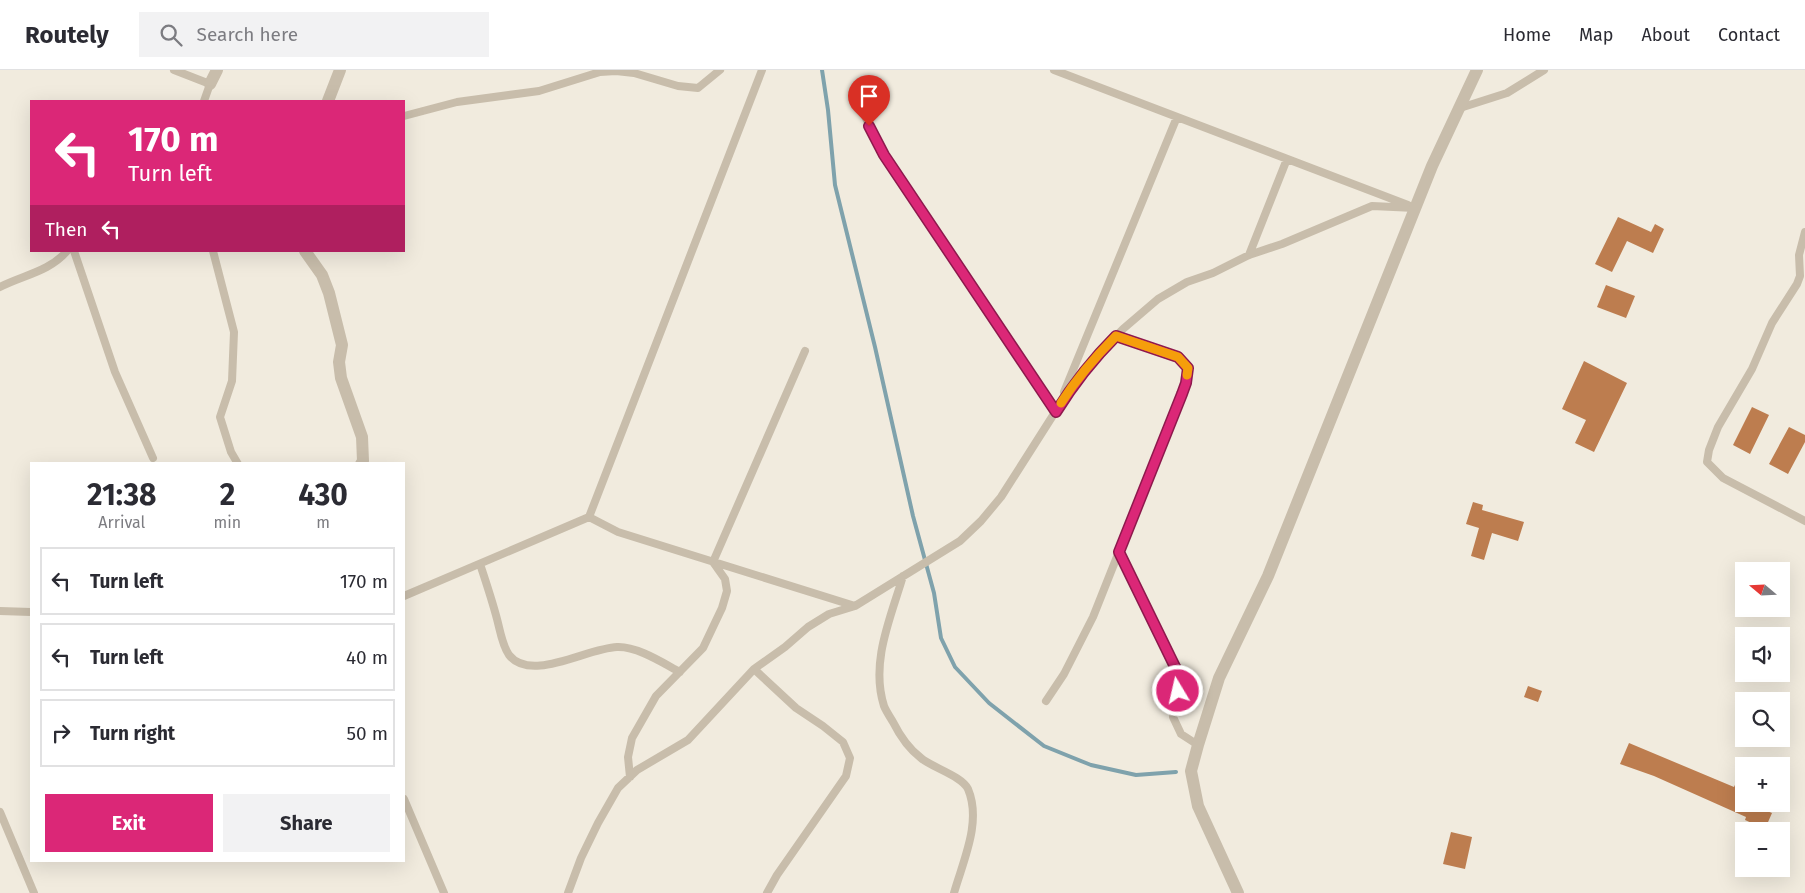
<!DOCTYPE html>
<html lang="en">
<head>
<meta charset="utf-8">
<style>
  :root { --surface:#fff; --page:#f2f2f3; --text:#2b2b33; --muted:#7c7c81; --line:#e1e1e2; --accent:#db2777 }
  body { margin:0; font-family:"Fira Sans",sans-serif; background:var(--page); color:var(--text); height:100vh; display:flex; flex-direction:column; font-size:19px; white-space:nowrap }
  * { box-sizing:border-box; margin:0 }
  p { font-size:16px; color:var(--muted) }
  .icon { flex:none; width:28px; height:28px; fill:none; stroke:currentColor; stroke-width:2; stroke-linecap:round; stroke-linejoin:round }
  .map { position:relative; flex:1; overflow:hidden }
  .side { position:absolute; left:30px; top:392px; width:375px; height:400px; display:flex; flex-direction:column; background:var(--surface); border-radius:0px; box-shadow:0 5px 20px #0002 }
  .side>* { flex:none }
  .top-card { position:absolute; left:30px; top:30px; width:375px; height:152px; border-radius:0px; box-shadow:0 5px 20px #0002; background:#db2777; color:#fff; overflow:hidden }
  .needle { width:32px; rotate:289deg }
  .tools { position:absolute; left:1735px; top:492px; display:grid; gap:10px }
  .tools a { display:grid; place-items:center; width:55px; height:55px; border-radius:0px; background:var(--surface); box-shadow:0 5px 20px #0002; font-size:25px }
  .pin { position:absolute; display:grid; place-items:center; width:42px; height:42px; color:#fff; margin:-51px -21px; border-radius:50% 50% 50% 0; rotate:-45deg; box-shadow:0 0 5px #0007 }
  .pin .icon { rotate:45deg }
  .me { position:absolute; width:55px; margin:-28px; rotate:351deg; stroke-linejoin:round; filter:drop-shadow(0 0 4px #0008) }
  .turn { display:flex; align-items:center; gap:18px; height:105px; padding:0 15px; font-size:22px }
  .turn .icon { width:65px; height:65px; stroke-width:2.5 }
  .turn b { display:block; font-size:35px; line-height:42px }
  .then { display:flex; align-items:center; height:48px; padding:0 15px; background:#0003; gap:10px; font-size:19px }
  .eta { display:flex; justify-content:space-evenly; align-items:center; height:85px; text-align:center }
  .eta b { font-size:30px; font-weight:700; line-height:35px }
  .button { display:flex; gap:10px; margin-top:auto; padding:10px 15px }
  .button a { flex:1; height:58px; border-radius:0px; background:var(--accent); color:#fff; font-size:20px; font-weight:700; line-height:58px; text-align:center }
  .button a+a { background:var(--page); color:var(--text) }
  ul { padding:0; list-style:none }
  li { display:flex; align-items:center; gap:15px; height:68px; margin:0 10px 8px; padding:0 5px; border:2px solid var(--line); border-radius:0px }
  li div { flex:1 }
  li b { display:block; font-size:19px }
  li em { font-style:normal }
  header { display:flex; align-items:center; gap:30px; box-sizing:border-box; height:70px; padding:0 25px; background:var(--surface); border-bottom:1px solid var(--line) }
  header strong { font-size:24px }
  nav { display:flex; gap:28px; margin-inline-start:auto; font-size:18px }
  .search { width:350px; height:45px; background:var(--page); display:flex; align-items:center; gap:12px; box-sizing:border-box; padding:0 18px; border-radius:0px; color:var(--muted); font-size:19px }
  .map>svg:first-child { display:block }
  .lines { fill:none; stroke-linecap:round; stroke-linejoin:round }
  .stream { stroke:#7fa2ac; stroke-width:4 }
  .building { fill:#bd7d4f }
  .service { stroke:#c8bdab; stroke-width:8 }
  .minor { stroke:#c8bdab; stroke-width:12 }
  .route-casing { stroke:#8e194d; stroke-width:12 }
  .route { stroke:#db2777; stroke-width:9 }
  .slow { stroke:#f59e0b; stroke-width:9 }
</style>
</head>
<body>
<header>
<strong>Routely</strong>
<div class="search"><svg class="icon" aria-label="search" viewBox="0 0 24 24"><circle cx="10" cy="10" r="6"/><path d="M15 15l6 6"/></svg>Search here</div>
<nav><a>Home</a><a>Map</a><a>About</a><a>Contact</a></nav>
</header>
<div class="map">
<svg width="1805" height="823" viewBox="0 0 1805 823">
  <rect width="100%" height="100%" fill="#f1ebde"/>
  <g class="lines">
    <!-- stream -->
    <path class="stream" d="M822 0 828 40 835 115 875 277 913 446 934 523 941 568 955 597 989 633 1044 676 1091 695 1136 705 1176 702"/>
  </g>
  <!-- building -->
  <path class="building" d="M1618 147 1651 162 1655 154 1664 159 1653 183 1627 171 1612 202 1595 194Z
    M1606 215 1635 226 1626 248 1597 237Z
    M1584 291 1627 313 1594 382 1575 373 1586 350 1562 339Z
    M1752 337 1769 345 1750 384 1733 375Z
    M1789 357 1805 365V372L1788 404 1769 394Z
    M1473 432 1483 435 1482 440 1524 452 1518 471 1492 463 1484 490 1471 486 1479 458 1466 454Z
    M1528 616 1542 621 1538 632 1524 627Z
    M1629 673 1734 717 1744 695V734H1750L1772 743 1765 759 1745 750 1746 747 1654 706 1620 694Z
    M1451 762 1472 767 1465 799 1443 794Z"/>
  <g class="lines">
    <!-- service -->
    <path class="service" d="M174 0 210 14 204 31
      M1054 0 1408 135
      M857 30 884 85 1056 342
      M1460 38 1507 23 1544 0
      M404 46 457 32 539 21 600 2 616 1 634 3 678 16 698 18 720 0
      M1805 162 1799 185 1800 206 1797 214 1772 253 1752 299 1718 357 1709 380 1707 392 1723 408 1805 451
      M74 181 115 302 153 388
      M213 181 234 262 232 311 220 347 231 382 238 394
      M1249 185 1287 89
      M0 217C23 205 49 202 67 181
      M1064 322 1177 47
      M589 447 618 462 855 536
      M1119 482 1178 603V621L1173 647 1181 664 1198 675
      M480 494C486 512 492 530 497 549 500 560 502 575 509 585 531 613 587 578 617 577 637 576 663 593 680 602
      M903 506C891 547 870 592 884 636 886 641 890 647 893 652 900 666 909 679 921 688 931 697 962 706 968 719 982 752 963 791 954 823
      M404 526 589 447 762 0
      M0 541 31 542
      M754 599 796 638 823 656 843 672 850 688 846 706 777 805 767 823
      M1046 631 1064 604 1093 547 1186 313 1188 299 1179 287 1116 265
      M630 707 628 687 632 668 656 626 703 578 722 538 727 521 725 509 713 492 805 281
      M404 729 444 823
      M0 742 34 823
      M568 823 581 788 598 753 618 718 637 700 688 670 754 599 785 577 808 557 829 544 855 536 960 471 981 451 1001 427 1073 314 1092 290 1123 259 1158 229 1187 212 1213 203 1249 185 1282 174 1372 136 1415 138"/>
    <!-- minor -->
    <path class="minor" d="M210 14 217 0
      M328 31 340 0
      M305 181 322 205 329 223 342 275 339 292 341 308 362 367 363 391 361 394
      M1238 823 1198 736 1191 701 1198 675 1219 608 1268 506 1432 96 1477 0"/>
  </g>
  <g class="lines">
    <!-- route casing -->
    <g class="route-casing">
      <path id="route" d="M869 56 884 85 1056 342C1074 313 1092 290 1116 266L1178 287 1188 298 1186 313 1182 324 1119 482 1178 603V621"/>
    </g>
    <!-- route -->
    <use href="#route" class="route"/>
    <!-- slow -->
    <path class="slow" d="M1061 333C1077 308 1095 287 1116 266L1178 287 1188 298 1187 305"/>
  </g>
</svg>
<div class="tools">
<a><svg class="needle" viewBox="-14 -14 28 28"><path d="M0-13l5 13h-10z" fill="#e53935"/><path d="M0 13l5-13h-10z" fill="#7c7c81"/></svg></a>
<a><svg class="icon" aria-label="sound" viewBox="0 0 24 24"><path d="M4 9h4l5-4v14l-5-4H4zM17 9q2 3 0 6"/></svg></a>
<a><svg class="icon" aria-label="search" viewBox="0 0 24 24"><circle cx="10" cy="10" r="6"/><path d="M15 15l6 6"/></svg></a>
<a>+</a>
<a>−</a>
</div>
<div class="pin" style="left:869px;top:56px;background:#d93025"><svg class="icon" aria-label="arrive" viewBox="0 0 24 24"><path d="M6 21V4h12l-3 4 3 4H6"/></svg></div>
<svg class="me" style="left:1178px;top:621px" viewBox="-20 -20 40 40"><circle r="17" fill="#db2777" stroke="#fff" stroke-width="3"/><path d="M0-11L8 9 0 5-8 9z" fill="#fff"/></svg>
<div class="top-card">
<div class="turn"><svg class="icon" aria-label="left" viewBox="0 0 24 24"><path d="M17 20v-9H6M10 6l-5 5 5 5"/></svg><div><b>170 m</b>Turn left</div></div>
<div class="then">Then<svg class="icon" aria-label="left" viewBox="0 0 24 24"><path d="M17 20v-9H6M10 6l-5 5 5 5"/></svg></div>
</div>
<section class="side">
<div class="eta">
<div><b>21:38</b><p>Arrival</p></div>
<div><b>2</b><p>min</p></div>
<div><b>430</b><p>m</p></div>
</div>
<ul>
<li><svg class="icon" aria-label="left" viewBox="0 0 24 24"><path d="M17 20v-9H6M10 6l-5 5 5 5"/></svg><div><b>Turn left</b></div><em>170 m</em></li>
<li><svg class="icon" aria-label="left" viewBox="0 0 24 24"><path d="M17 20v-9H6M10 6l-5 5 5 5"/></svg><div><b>Turn left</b></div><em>40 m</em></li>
<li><svg class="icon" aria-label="right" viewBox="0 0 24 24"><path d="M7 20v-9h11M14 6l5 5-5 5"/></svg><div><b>Turn right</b></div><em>50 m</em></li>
</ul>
<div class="button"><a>Exit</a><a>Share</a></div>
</section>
</div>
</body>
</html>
